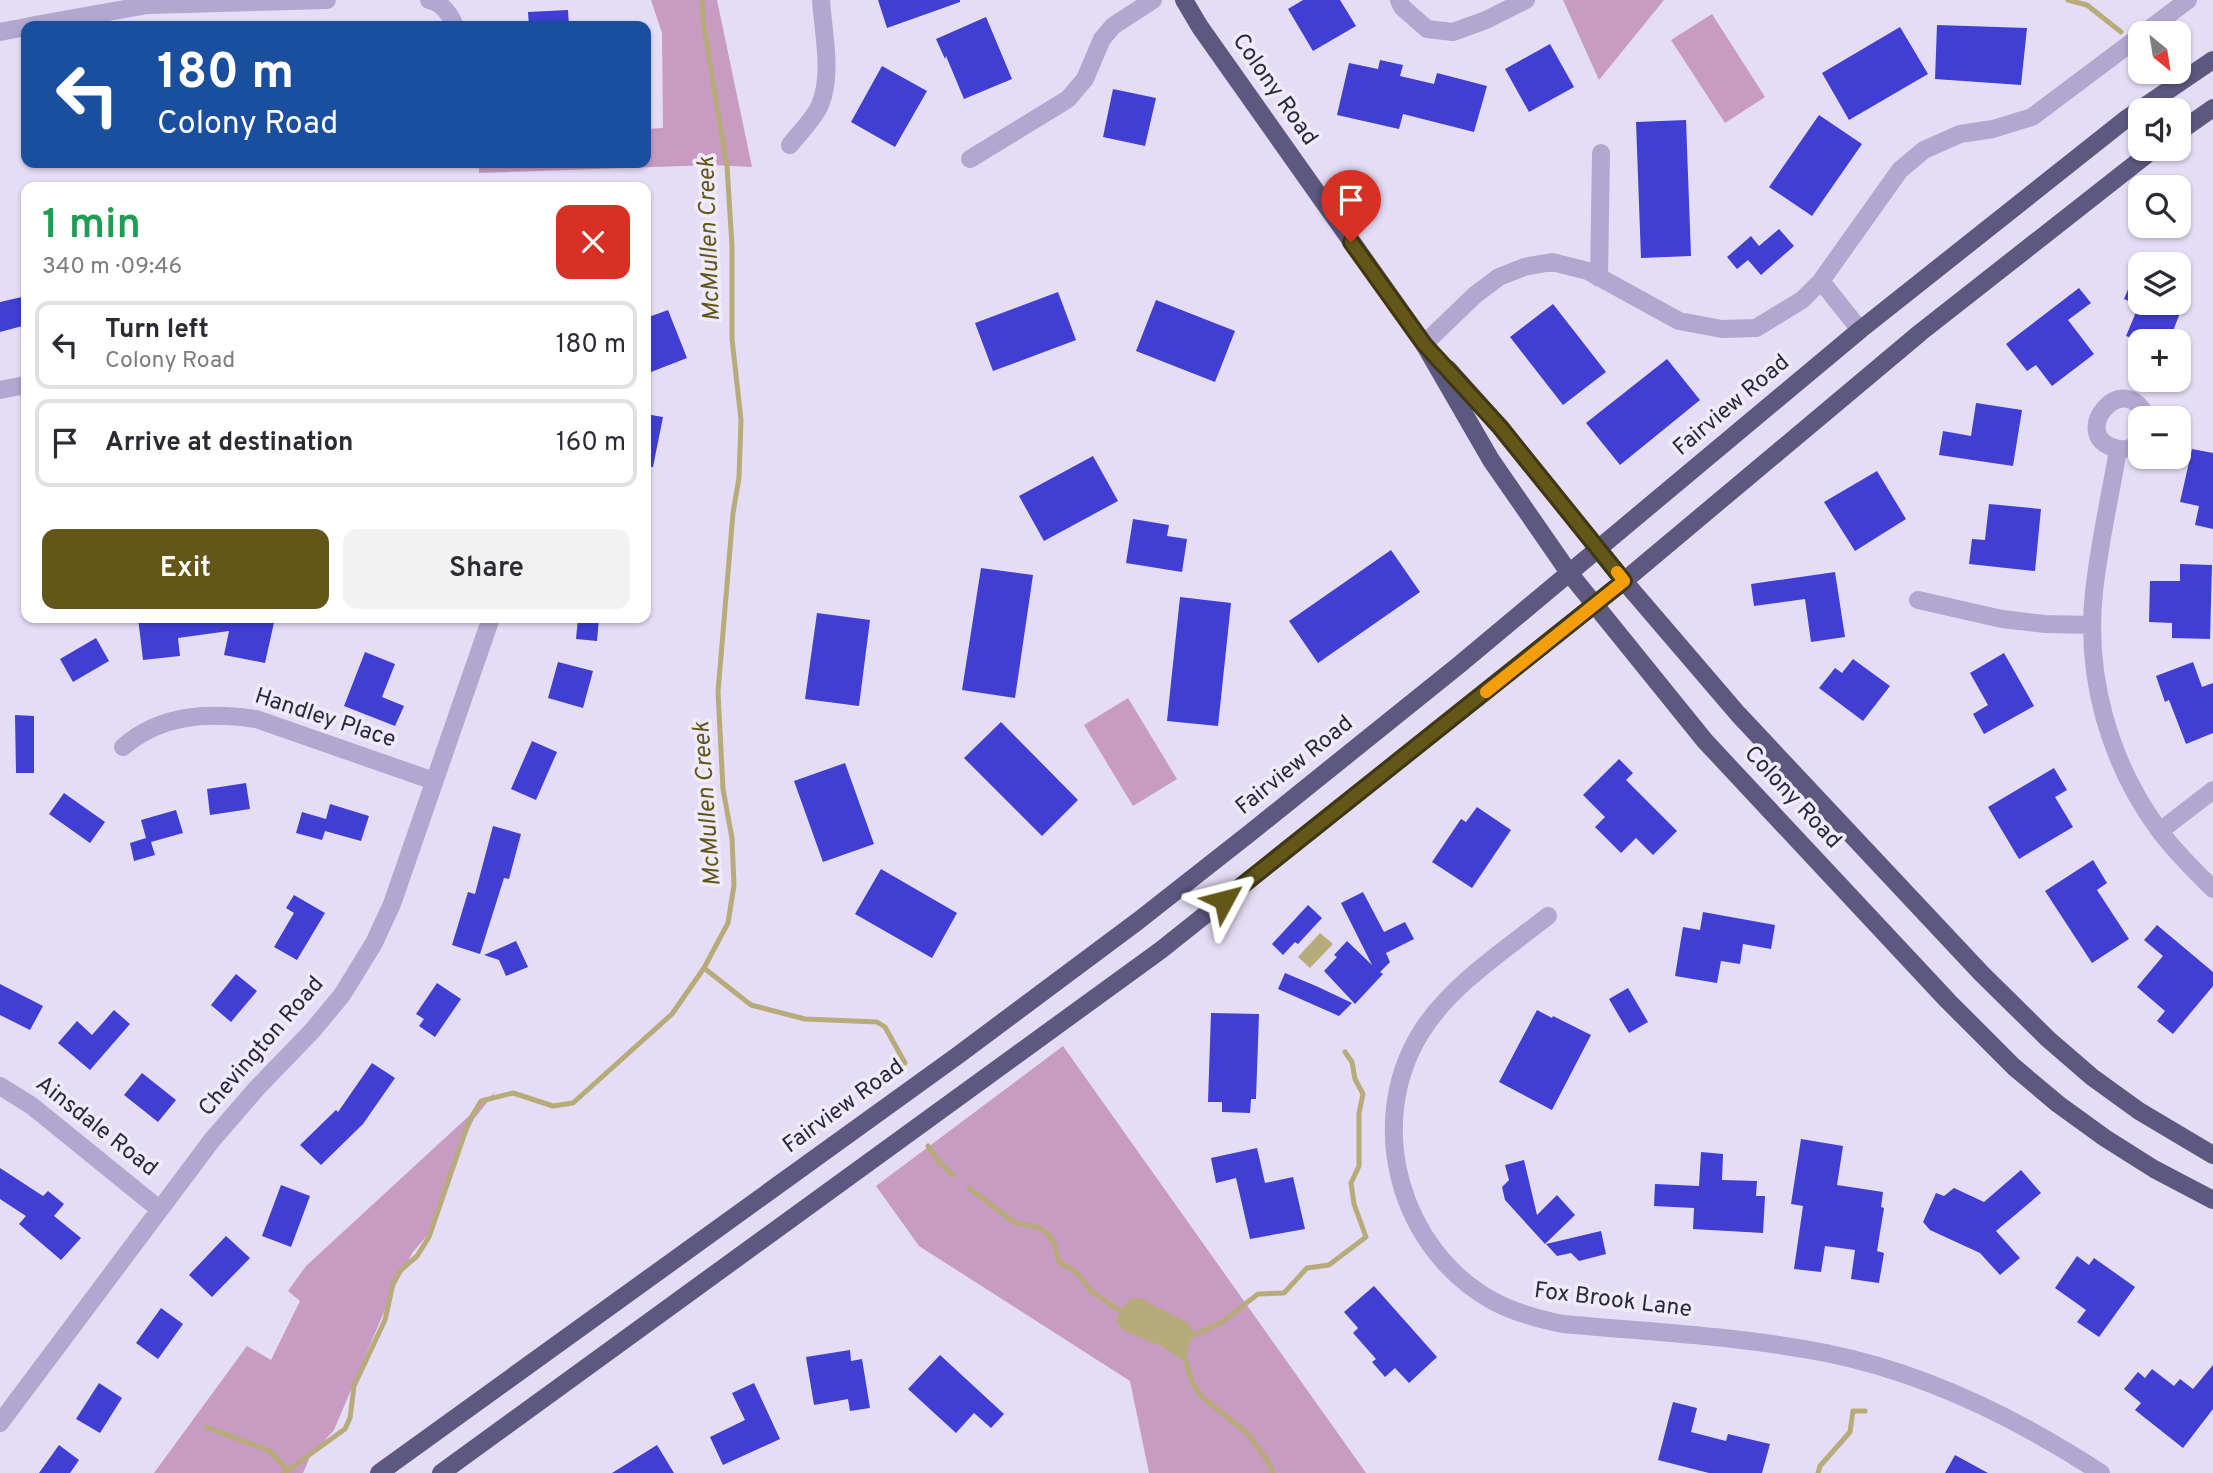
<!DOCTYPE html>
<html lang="en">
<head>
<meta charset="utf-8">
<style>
  :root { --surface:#fff; --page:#f2f2f3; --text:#2b2b33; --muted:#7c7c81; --line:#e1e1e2; --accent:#625619 }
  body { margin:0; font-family:Overpass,sans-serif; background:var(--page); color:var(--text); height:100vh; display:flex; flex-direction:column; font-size:26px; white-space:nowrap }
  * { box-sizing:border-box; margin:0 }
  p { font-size:23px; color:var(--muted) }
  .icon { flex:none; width:38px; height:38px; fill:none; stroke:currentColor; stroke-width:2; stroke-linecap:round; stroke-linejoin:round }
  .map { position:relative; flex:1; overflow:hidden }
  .panel { position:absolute; left:21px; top:182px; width:630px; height:441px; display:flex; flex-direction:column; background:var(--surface); border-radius:14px; box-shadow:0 2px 5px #0004 }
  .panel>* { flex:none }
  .banner { position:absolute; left:21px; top:21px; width:630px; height:147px; border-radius:14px; box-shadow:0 2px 5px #0004; background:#1a4fa0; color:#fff; overflow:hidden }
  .needle { width:46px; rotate:150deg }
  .fabs { position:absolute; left:2128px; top:21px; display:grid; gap:14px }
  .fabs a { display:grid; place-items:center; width:63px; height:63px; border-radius:14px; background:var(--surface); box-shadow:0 2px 5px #0004; font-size:35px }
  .pin { position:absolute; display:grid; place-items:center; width:60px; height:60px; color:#fff; margin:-72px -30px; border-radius:50% 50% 50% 0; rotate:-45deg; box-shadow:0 0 7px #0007 }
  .pin .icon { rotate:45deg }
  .me { position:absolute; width:77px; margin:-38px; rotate:52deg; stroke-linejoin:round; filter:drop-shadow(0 0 5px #0008) }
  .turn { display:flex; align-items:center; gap:24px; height:147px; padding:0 21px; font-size:32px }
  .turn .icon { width:91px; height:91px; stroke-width:2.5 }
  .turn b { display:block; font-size:49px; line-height:60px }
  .round { display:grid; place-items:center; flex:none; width:74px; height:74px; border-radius:14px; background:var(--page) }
  .head { display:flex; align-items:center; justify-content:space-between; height:119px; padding:0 21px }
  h1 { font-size:42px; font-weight:600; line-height:52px; color:#1e9e55 }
  .primary-button { display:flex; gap:14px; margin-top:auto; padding:14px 21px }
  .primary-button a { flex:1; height:80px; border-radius:14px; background:var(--accent); color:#fff; font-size:28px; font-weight:600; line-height:80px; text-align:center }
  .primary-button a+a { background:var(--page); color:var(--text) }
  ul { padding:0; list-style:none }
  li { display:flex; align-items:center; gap:21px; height:88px; margin:0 14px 10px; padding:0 7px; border:4px solid var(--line); border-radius:14px }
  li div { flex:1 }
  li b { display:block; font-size:26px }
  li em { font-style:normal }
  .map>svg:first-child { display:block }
  .green { fill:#c79bc2 }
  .water { fill:#b6ab79 }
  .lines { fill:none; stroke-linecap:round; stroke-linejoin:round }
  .stream { stroke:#b6ab79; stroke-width:5 }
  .building { fill:#403ed3 }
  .minor { stroke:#b1a7cf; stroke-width:18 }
  .major { stroke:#5c587f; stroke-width:18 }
  .route-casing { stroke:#403810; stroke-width:18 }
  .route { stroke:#625619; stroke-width:12 }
  .slow { stroke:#f59e0b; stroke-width:12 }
  .labels { text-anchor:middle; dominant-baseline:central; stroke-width:7; stroke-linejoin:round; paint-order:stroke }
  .street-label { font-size:23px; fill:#2a293b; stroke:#f0ebfc }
  .water-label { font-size:24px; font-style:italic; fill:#625619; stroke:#f0ebfc }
</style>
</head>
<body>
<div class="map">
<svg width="2213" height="1473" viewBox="0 0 2213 1473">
  <rect width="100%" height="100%" fill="#e5ddf5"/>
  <!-- green -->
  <path class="green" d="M651 0H717L752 167 712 165 479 173V163H646V129L663 128 662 33Z
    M1563 0H1664L1599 80Z
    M1712 14 1765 97 1725 123 1671 40Z
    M1128 698 1177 779 1133 806 1084 725Z
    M1063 1046 1366 1473H1149L1130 1381 919 1246 876 1186Z
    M496 1091 474 1119 462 1143 430 1232 413 1252 398 1279 334 1430 310 1457 303 1473H154L247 1346 271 1360 300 1301 288 1291 306 1266Z"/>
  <!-- water -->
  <path class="water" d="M1320 933 1333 944 1310 968 1298 957Z
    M1140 1298 1188 1323 1193 1330 1185 1362 1163 1347 1123 1330 1116 1322 1120 1311 1130 1299Z"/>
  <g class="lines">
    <!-- stream -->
    <path class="stream" d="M2068 0 2087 5 2121 32
      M704 968 751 1005 805 1019 877 1022 885 1027 905 1063
      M928 1146 939 1162 953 1175
      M969 1188 1015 1223 1038 1227 1047 1233 1054 1243 1059 1262 1075 1271 1092 1292 1125 1314
      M1185 1339 1222 1322 1258 1294 1284 1293 1307 1268 1329 1265 1366 1237 1354 1204 1351 1183 1359 1166V1113L1363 1094 1355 1079 1352 1062 1345 1052
      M1184 1356 1193 1384 1202 1397 1246 1432 1267 1460 1273 1473
      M206 1427 270 1451 286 1469
      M284 1473 345 1429 350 1418 354 1386 385 1320 393 1284 401 1270 417 1256 429 1237 469 1121 481 1101 513 1093 553 1106 573 1103 672 1014 704 968 728 923 734 885 732 838 723 789 718 692 733 513 739 478 741 420 732 339V246L727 166 703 21 702 0
      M1818 1473 1820 1466 1850 1432 1853 1411H1865"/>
  </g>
  <!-- building -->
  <path class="building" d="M878 0H960V2L887 28Z
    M1303 0H1340L1356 26 1313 51 1288 9Z
    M568 10 569 26H529L528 12Z
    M986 17 1012 79 964 99 946 56 945 59 936 39Z
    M1937 25 2027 28 2021 85 1935 79Z
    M1900 27 1928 74 1849 120 1822 73Z
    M1550 44 1574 87 1529 112 1505 69Z
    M1380 60 1403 65 1400 76 1434 84 1437 73 1487 86 1474 132 1403 114 1399 129 1337 115 1349 63 1378 69Z
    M882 66 927 91 895 147 851 122Z
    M1113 89 1156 98 1145 146 1103 137Z
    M1819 115 1862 144 1812 216 1769 187Z
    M1686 120 1691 256 1641 258 1636 122Z
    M1779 229 1794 246 1761 275 1748 260 1737 269 1727 257 1751 236 1759 246Z
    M2140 261V303H2184L2169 341H2140L2126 336 2139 305 2124 299Z
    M2079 288 2091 303 2068 320 2094 354 2052 386 2036 365 2027 371 2006 344Z
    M1058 292 1076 340 993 371 975 323Z
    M26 296V325L0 332V302Z
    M1156 300 1235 331 1215 382 1136 351Z
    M1553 304 1606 372 1563 405 1510 337Z
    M668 310 687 358 651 372 646 359V318Z
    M1667 359 1700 400 1620 465 1586 423Z
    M1976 403 2022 410 2013 466 1939 455 1943 431 1971 436Z
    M646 414 663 417 653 467H646Z
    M2192 449 2213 453V529L2195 525 2199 506 2180 502Z
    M1093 456 1118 501 1044 541 1019 496Z
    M1877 471 1906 519 1855 551 1824 502Z
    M1989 504 2041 509 2035 571 1969 564 1972 539 1985 540Z
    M1133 519 1169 525 1167 536 1187 539 1182 572 1126 563Z
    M1391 550 1420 592 1318 663 1289 621Z
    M2180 564 2212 565 2210 639 2172 638V623L2149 622 2150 581H2180Z
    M981 568 1033 575 1015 698 962 690Z
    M1835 572 1845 637 1811 642 1805 599 1754 606 1751 584Z
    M1180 597 1231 603 1218 726 1167 721Z
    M817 613 870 620 859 706 805 699Z
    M138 618H275L265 663 224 655 229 631 178 638 180 656 143 660Z
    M578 618H599L597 641 576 639Z
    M96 638 109 661 73 682 60 659Z
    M365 652 395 664 382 697 404 706 395 726 344 706Z
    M2004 653 2034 706 1984 734 1973 714 1988 705 1970 673Z
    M1853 659 1890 686 1863 721 1819 688 1835 668 1842 673Z
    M558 662 593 671 583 708 548 698Z
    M2193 662 2202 687 2213 683V733L2186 744 2169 700 2165 702 2156 676Z
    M15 715 34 716V773H16Z
    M1001 722 1078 800 1042 836 964 758Z
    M532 741 557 752 536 800 511 789Z
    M1619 759 1633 773 1626 780 1677 831 1653 855 1636 838 1621 853 1595 827 1605 817 1583 795Z
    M845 763 874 844 823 862 794 781Z
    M2054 768 2067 790 2055 797 2073 827 2019 859 1988 807Z
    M246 783 250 809 210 815 207 789Z
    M64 793 105 822 90 843 49 814Z
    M330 804 369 816 361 841 325 831 322 840 296 833 302 812 326 819Z
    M1477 807 1511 830 1472 888 1432 862 1461 819 1466 822Z
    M176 810 183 833 151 842 155 855 134 861 130 843 146 838 141 820Z
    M493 826 521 834 509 879 504 878 480 954 452 945 468 892 475 894Z
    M2093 860 2107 883 2097 890 2129 939 2092 963 2045 891Z
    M881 869 957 913 932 958 855 914Z
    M1363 892 1384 932 1405 922 1414 939 1386 953 1390 962 1380 972 1383 974 1355 1004 1324 971 1337 957 1334 955 1347 941 1372 965 1341 903Z
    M294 895 325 913 297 960 274 947 294 913 286 908Z
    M1308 905 1322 918 1298 944 1295 942 1283 955 1272 944Z
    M1703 912 1775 925 1771 949 1743 944 1740 964 1721 961 1717 983 1675 976 1683 927 1700 930Z
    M2157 925 2213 972V986L2173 1034 2157 1021 2165 1011 2137 987 2163 956 2144 940Z
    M516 941 528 967 506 976 499 960 484 955Z
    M1285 973 1316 986 1352 1003 1339 1016 1278 989Z
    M236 974 257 991 231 1022 211 1005Z
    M437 983 461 999 435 1037 419 1026 424 1019 416 1014Z
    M0 984 43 1006 30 1030 0 1015Z
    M1628 988 1648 1022 1629 1033 1609 999Z
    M114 1010 130 1024 90 1070 58 1043 77 1021 92 1035Z
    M1537 1010 1552 1018 1553 1016 1591 1035 1552 1110 1499 1082Z
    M1211 1013 1259 1014 1256 1099H1251L1250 1113 1222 1112V1102H1208Z
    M372 1063 395 1078 363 1124 321 1165 300 1145 336 1110 338 1112Z
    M142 1073 176 1100 158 1122 124 1095Z
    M1801 1139 1843 1146 1837 1185 1883 1192 1881 1207 1884 1208 1877 1251 1884 1253 1879 1283 1851 1279 1855 1250 1825 1246 1821 1272 1794 1269 1803 1206 1791 1204Z
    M1257 1148 1265 1183 1293 1177 1305 1229 1250 1239 1236 1178 1216 1183 1211 1158Z
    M1701 1152 1723 1154 1722 1180 1757 1181 1756 1196H1765L1763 1233 1693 1229 1694 1208 1654 1206 1655 1184 1699 1186Z
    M1524 1160 1537 1215 1557 1195 1575 1215 1545 1244 1505 1200 1502 1187 1509 1180 1505 1165Z
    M0 1168 43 1196 48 1191 64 1204 54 1216 81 1238 61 1260 19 1224 26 1216 0 1199Z
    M2021 1170 2041 1193 1996 1231 2020 1258 2000 1275 1980 1253 1930 1230 1923 1222 1936 1193 1944 1196 1954 1188 1984 1202Z
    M281 1185 310 1196 291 1247 262 1236Z
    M1601 1231 1606 1254 1579 1261 1571 1253 1557 1256 1546 1244Z
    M226 1236 250 1258 212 1297 189 1275Z
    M2077 1256 2089 1265 2094 1258 2135 1287 2099 1337 2077 1322 2086 1310 2055 1288Z
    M1374 1286 1437 1357 1409 1383 1395 1368 1385 1377 1372 1362 1376 1359 1353 1333 1358 1328 1344 1312Z
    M161 1308 183 1324 158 1359 136 1343Z
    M850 1350 851 1361 862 1359 870 1408 850 1411 848 1399 814 1405 806 1357Z
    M940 1355 1004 1414 991 1428 974 1413 956 1433 908 1389Z
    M2213 1365V1409L2183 1448 2135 1410 2141 1403 2124 1389 2138 1372 2145 1378 2152 1369 2174 1386 2180 1379 2193 1389Z
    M99 1383 122 1398 100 1433 76 1419Z
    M754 1383 780 1439 723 1465 710 1437 745 1420 732 1393Z
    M1673 1402 1697 1408 1691 1432 1726 1441 1728 1434 1770 1444 1762 1473H1709L1658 1460Z
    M59 1445 79 1460 70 1473H39Z
    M657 1445 674 1473H612Z
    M1955 1455 1988 1473H1945Z"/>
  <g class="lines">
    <!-- minor -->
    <path class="minor" d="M429 0C443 3 450 14 455 26
      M1399 0 1402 7 1427 29 1453 32 1486 20 1526 0
      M29 26 148 5 327 0
      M0 32 26 27
      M2144 33 2188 0
      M790 145C800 132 814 119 820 105 833 74 823 32 821 0
      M970 159 1068 99 1085 79 1102 39 1113 26 1153 0
      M1599 278 1601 153
      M1821 281 1860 330
      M1424 344 1475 295 1499 277 1524 267 1552 262 1588 271 1679 321 1722 329 1756 328 1802 300 1821 281 1900 170 1924 150 1960 134 1993 129 2032 117 2140 36
      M0 390 26 385
      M2140 442C2134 448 2124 451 2115 448 2068 436 2123 365 2147 418
      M2118 450C2110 497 2099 545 2094 592 2085 676 2109 762 2159 830 2175 852 2194 870 2213 889
      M1918 600 2002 619 2045 624 2092 625
      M123 747C161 714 208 712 256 719L434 781
      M2160 831 2213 790
      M1548 916C1505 950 1449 986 1420 1034 1365 1125 1400 1250 1493 1301 1515 1313 1538 1319 1563 1324 1651 1332 1740 1336 1826 1353 1926 1373 2017 1418 2101 1473
      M0 1086 32 1106 159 1209
      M0 1423 212 1140 257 1088 313 1030 342 995 374 943 392 904 491 618"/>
    <!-- major -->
    <path class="major" d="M1184 0 1200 27 1424 344 1491 460 1570 574 1705 741 1948 1001 2014 1067 2058 1104 2105 1138 2154 1169 2213 1200
      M2179 132 2213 108
      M1448 369 1500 427 1624 581 1738 714 1982 974 2048 1039 2092 1077 2139 1111 2213 1155
      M379 1473 957 1056 1138 921 1250 833 1459 665 1860 330 2126 119 2213 60
      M441 1473 1161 950 1624 581 1921 332 2154 149"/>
  </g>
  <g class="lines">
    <!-- route casing -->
    <g class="route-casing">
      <path id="route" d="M1224 900 1624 581 1500 427 1424 344 1351 242"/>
    </g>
    <!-- route -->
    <use href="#route" class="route"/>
    <!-- slow -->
    <path class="slow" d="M1486 692 1624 581 1617 572"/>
  </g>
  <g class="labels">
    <!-- street labels -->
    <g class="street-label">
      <text transform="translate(1274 90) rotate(55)">Colony Road</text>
      <text transform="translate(1732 406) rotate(-40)">Fairview Road</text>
      <text transform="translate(325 719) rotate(18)">Handley Place</text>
      <text transform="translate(1295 766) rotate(-39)">Fairview Road</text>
      <text transform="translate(1792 798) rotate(47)">Colony Road</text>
      <text transform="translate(262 1047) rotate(-49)">Chevington Road</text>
      <text transform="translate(844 1107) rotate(-36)">Fairview Road</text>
      <text transform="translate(96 1127) rotate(38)">Ainsdale Road</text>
      <text transform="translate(1613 1301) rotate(7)">Fox Brook Lane</text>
    </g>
    <!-- water labels -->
    <g class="water-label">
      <text transform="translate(710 239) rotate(-92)">McMullen Creek</text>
      <text transform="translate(708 804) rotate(-94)">McMullen Creek</text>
    </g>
  </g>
</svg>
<div class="fabs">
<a><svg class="needle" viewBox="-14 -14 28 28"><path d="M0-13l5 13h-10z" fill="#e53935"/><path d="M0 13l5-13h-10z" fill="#7c7c81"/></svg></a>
<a><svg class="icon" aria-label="sound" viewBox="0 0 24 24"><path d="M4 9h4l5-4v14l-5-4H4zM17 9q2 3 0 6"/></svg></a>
<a><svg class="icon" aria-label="search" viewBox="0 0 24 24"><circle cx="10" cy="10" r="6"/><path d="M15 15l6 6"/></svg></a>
<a><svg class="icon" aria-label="layers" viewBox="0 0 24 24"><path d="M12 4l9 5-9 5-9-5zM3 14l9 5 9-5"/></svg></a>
<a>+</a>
<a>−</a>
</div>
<div class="pin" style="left:1351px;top:242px;background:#d93025"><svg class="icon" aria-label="arrive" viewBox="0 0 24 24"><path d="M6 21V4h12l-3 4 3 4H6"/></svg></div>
<svg class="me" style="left:1224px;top:900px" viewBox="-20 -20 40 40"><path d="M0-17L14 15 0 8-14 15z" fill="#625619" stroke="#fff" stroke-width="4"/></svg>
<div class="banner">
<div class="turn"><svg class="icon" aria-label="left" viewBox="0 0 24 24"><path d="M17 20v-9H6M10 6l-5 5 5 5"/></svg><div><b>180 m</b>Colony Road</div></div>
</div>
<section class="panel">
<div class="head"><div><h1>1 min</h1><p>340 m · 09:46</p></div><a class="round" style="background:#d93025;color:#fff"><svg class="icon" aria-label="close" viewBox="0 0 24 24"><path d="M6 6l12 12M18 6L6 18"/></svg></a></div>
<ul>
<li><svg class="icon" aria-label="left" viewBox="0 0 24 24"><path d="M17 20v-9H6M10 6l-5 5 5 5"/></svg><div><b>Turn left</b><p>Colony Road</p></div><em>180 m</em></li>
<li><svg class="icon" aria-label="arrive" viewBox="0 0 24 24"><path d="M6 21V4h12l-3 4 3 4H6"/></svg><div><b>Arrive at destination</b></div><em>160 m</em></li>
</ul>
<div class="primary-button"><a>Exit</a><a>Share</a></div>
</section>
</div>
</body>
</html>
